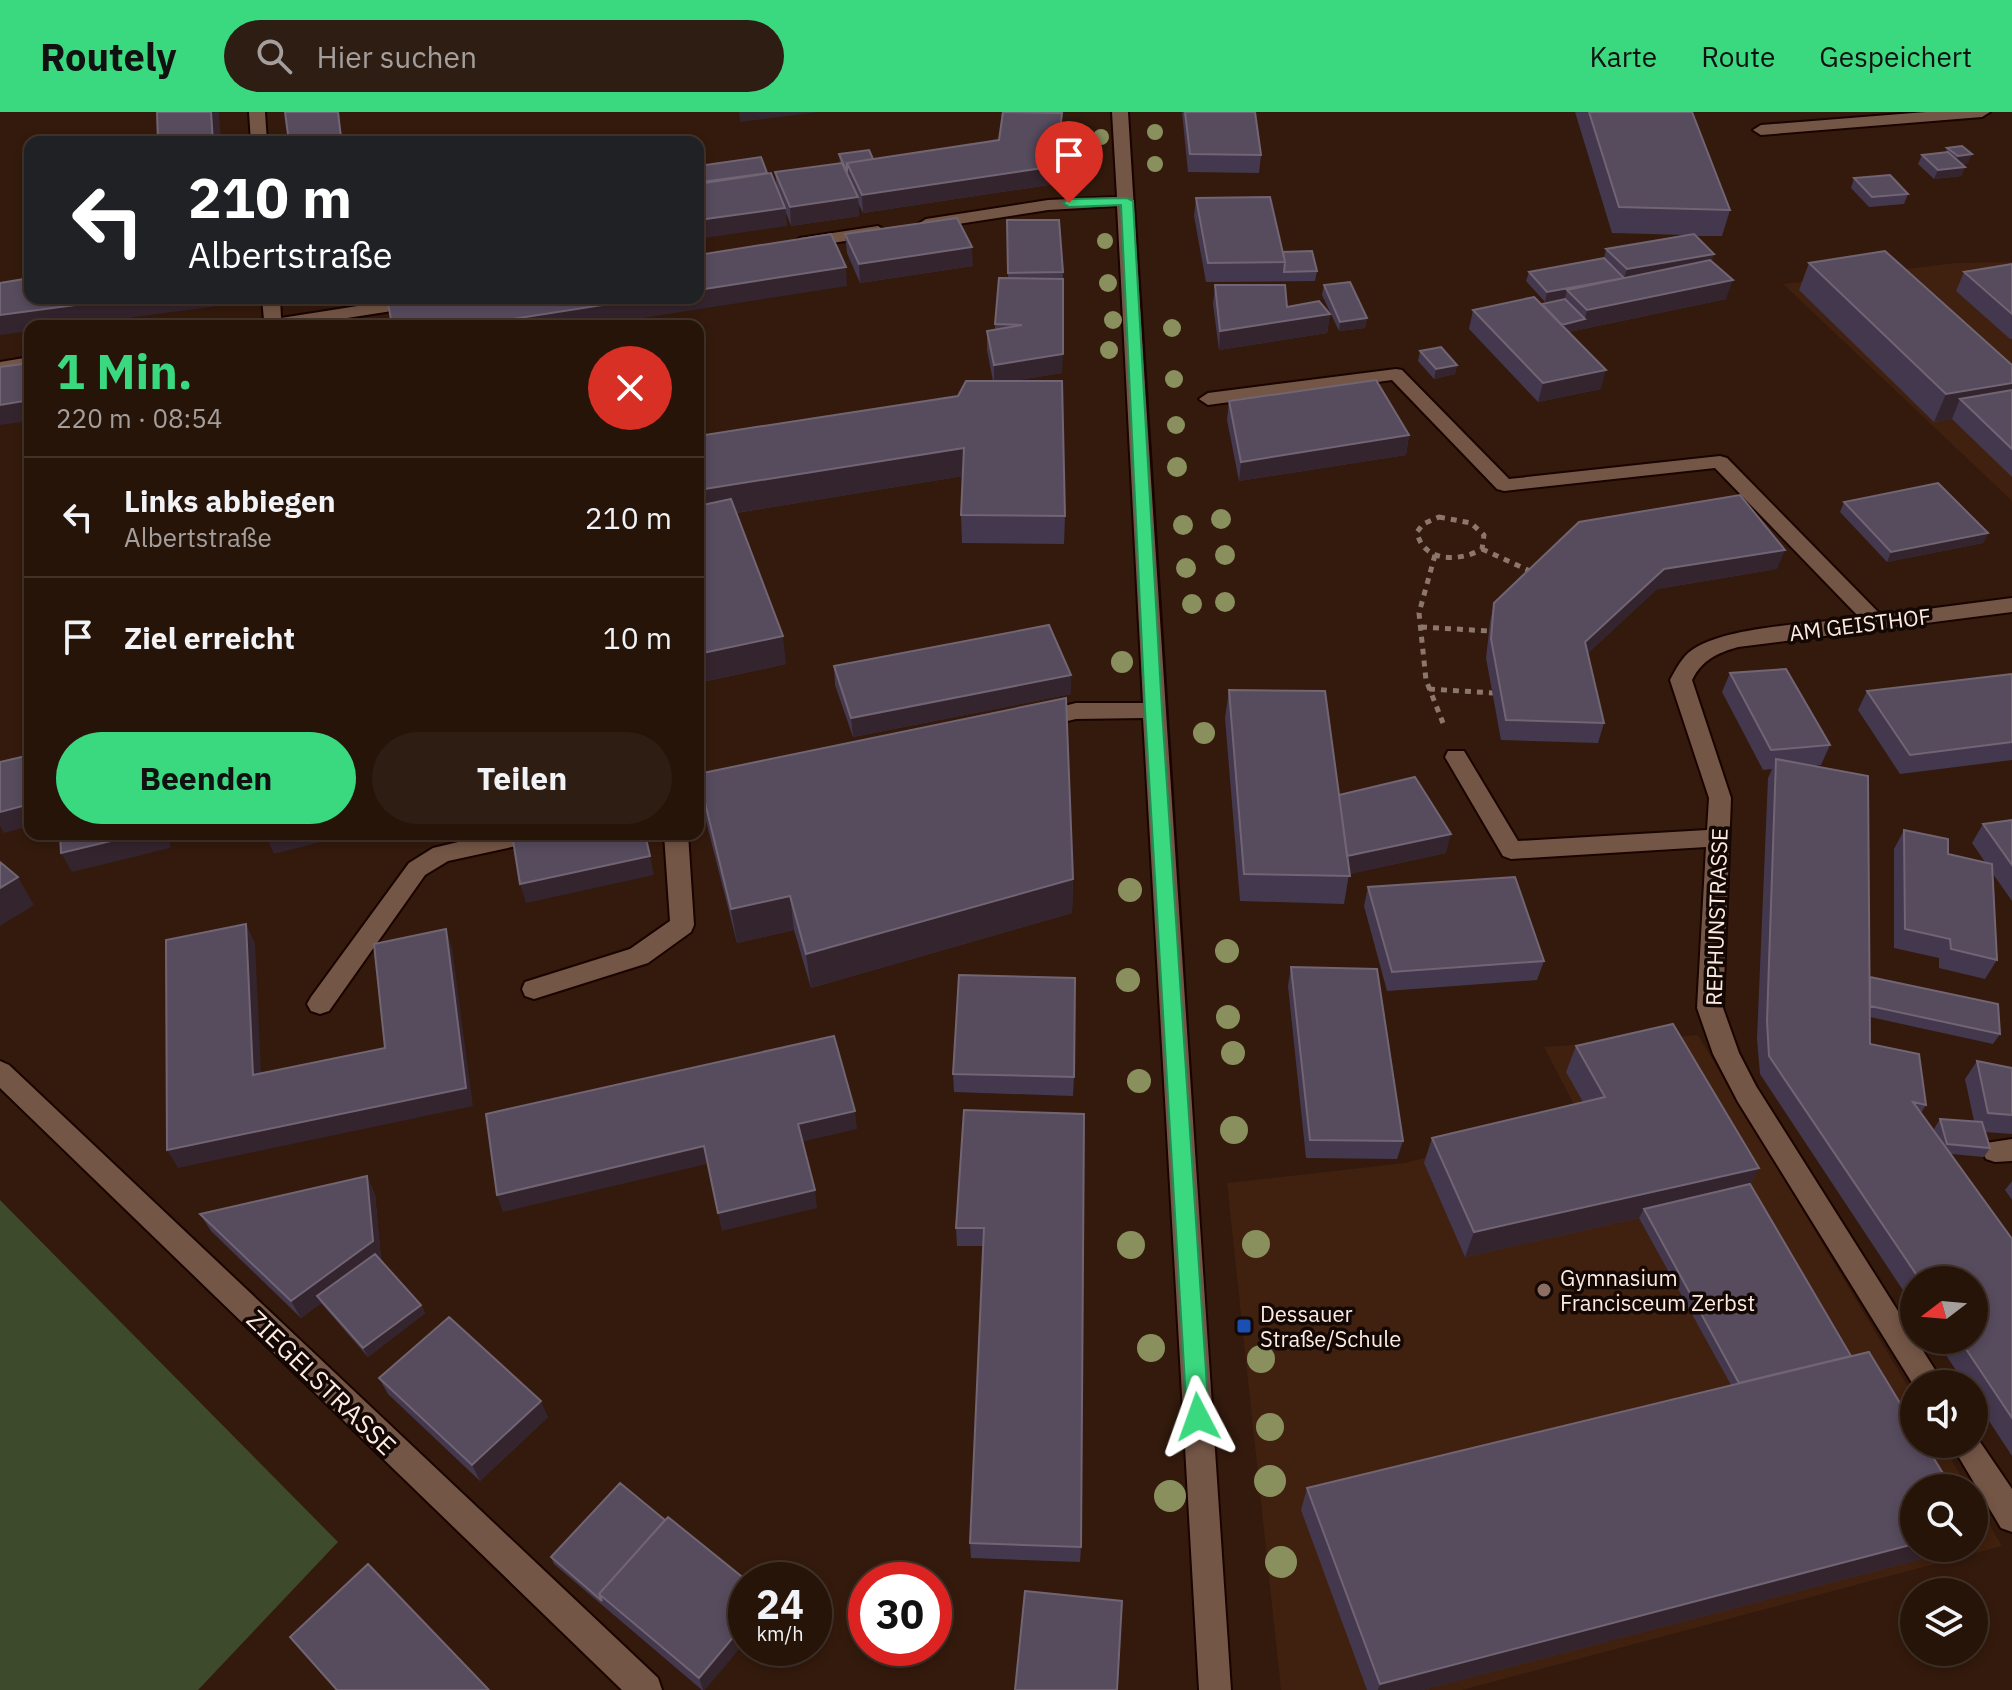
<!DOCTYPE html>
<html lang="de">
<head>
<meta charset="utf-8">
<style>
  :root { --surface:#261409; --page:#2e1d12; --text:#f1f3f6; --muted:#a49e9c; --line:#42332a; --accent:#3ad87f }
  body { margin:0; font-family:"IBM Plex Sans",sans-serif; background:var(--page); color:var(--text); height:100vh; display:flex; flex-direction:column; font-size:30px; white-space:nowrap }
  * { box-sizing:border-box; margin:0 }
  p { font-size:26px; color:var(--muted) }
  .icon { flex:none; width:44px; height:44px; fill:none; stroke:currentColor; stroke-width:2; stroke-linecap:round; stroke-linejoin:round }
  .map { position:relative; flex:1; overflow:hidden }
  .drawer { position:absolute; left:24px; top:208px; width:680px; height:520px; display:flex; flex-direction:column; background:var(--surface); border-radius:16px; box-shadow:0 4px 12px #0003,0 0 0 2px var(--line) }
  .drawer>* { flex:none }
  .guide { position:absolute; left:24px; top:24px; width:680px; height:168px; border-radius:16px; box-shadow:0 4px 12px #0003,0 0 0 2px var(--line); background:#202124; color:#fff; overflow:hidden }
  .needle { width:52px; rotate:254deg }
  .controls { position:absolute; left:1900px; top:1154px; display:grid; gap:16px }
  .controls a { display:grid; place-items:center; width:88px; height:88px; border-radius:50%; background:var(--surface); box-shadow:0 4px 12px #0003,0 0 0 2px var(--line); font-size:40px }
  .speed { position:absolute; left:728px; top:1450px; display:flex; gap:16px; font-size:40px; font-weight:700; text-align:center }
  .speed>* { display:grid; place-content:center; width:104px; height:104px; border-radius:50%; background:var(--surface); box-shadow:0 4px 12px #0003,0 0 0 2px var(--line); line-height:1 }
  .speed small { font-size:20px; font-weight:400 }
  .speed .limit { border:12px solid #d22; background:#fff; color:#111 }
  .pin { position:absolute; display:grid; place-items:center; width:68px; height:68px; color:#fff; margin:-82px -34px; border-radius:50% 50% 50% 0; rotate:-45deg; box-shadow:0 0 8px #0007 }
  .pin .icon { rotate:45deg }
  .me { position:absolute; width:88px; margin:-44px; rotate:356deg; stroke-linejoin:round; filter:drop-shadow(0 0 6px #0008) }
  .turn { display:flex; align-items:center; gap:28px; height:168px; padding:0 32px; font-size:36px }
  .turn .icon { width:104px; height:104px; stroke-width:2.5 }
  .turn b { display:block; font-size:56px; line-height:68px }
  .round { display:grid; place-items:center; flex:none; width:84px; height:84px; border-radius:42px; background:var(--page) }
  .summary { display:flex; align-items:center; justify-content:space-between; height:136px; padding:0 32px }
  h1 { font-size:48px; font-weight:700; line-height:60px; color:var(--accent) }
  .button { display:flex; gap:16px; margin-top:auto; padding:16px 32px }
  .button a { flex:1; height:92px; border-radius:48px; background:var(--accent); color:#111; font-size:32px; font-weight:700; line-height:92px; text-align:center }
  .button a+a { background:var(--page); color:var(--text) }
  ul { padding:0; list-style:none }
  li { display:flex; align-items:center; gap:24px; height:120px; padding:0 32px; border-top:2px solid var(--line) }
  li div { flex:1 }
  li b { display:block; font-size:30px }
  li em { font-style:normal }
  header { display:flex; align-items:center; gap:48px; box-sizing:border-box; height:112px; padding:0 40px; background:var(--accent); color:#111 }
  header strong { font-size:38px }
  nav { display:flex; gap:44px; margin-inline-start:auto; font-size:28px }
  .search { width:560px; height:72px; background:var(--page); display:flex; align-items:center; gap:20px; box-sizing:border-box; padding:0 28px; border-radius:44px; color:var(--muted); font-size:30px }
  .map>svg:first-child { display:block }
  .built { fill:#40200e }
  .green { fill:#3e4a2c }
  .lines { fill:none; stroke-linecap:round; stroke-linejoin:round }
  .minor-casing { stroke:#1a0400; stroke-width:4 }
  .path { stroke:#8d776c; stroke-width:5; stroke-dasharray:6 6; stroke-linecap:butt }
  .minor { fill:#745646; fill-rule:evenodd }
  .tree { fill:#89905e }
  .wall { fill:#43384e }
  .shaded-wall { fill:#34242d }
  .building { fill:#574b5e; stroke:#716473; stroke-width:2 }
  .route { fill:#3ad87f; stroke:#268c53; stroke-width:2 }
  .education-dot { fill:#8d6e63; stroke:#130804; stroke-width:3 }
  .transit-dot { fill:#1a4fb4; stroke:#130804; stroke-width:3 }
  .labels { text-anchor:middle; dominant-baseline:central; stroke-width:7; stroke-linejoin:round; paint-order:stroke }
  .street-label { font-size:22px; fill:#fdebe2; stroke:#130804 }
  .poi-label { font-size:22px; fill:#fdebe2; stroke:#130804; text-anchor:start }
  .near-street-label { font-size:26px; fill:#fdebe2; stroke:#130804 }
</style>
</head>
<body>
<header>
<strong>Routely</strong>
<div class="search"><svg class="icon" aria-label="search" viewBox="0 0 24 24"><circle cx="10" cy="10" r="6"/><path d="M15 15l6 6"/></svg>Hier suchen</div>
<nav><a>Karte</a><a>Route</a><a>Gespeichert</a></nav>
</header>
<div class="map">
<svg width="2012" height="1578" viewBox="0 0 2012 1578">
  <rect width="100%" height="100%" fill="#331a0c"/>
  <!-- built -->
  <path class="built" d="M2012 150V389L1783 172 1955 151Z
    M1698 923 1914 1285V1332H1942L1968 1376H1914V1436H1974V1386L2002 1434 1462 1578H1281L1227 1071 1405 1051 1580 1004 1544 935Z"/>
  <!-- green -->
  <path class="green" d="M0 1088 338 1430 198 1578H0Z"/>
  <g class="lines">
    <!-- minor casing -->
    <g class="minor-casing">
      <path id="minor" d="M249 0H265L267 30H251Z
        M1112 0H1128C1160 524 1196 1052 1231 1578H1199L1143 606 1076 607 1037 616 1029 613 1026 608 1029 603 1076 591H1143L1117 94 1048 98 926 117 918 112 926 107 1048 88 1117 85Z
        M1926 0H1990L1982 5 1761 23 1753 18 1761 13Z
        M878 114 886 119 884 123 800 136 792 131 800 126Z
        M262 186H280L281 206 409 186H452L443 191 296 214H253L264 208Z
        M30 245V255L0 260V250Z
        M1396 257 1402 258 1509 367 1720 344 1727 346 1881 503 2012 486V500L1738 535C1717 541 1702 548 1692 568L1731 686 1723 896 1739 941 1756 974 1944 1272 1914 1274 1738 990 1713 942 1697 896 1706 735 1511 747 1503 744 1445 645 1448 639H1464L1518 729 1707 718 1709 686 1670 568C1676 557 1682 545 1692 538 1725 514 1818 511 1860 506L1715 356 1504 379 1497 377 1392 268 1208 293 1199 287 1208 281Z
        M492 722H542L538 728 530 731 448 749 425 763 329 899 320 902 311 899 307 892 311 885 409 751 433 736Z
        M664 722H688L694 813 691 820 648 851 534 887 525 884 522 877 525 870 630 837 670 809Z
        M0 949 9 953 658 1566 662 1578H622L0 976Z
        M2012 1027V1049L1995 1050 1986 1047 1982 1039 1986 1031Z
        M1974 1321 2012 1377V1420L2001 1416 1951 1332H1974Z"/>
    </g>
    <!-- path -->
    <path class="path" d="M1439 405 1471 411 1484 423 1482 437C1460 450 1423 451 1417 420L1423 412Z
      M1482 437 1532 460
      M1435 443 1419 501 1426 568 1443 611
      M1421 515 1489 519
      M1429 577 1493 581"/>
    <!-- minor -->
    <use href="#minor" class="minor"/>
  </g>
  <!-- trees -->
  <g class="tree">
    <circle cx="1155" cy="20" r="8"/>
    <circle cx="1101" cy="25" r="8"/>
    <circle cx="1155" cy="52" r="8"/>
    <circle cx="1105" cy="129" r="8"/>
    <circle cx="1108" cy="171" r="9"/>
    <circle cx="1113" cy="208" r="9"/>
    <circle cx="1172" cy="216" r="9"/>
    <circle cx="1109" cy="238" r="9"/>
    <circle cx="1174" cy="267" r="9"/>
    <circle cx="1176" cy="313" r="9"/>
    <circle cx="1177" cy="355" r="10"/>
    <circle cx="1221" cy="407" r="10"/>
    <circle cx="1183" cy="413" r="10"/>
    <circle cx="1225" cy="443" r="10"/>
    <circle cx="1186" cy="456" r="10"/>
    <circle cx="1225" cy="490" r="10"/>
    <circle cx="1192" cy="492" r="10"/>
    <circle cx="1122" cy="550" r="11"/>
    <circle cx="1204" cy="621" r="11"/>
    <circle cx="1130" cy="778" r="12"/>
    <circle cx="1227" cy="839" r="12"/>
    <circle cx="1128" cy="868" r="12"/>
    <circle cx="1228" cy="905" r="12"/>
    <circle cx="1233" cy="941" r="12"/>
    <circle cx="1139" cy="969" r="12"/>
    <circle cx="1234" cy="1018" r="14"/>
    <circle cx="1256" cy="1132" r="14"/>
    <circle cx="1131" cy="1133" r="14"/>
    <circle cx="1151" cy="1236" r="14"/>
    <circle cx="1261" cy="1247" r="14"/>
    <circle cx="1270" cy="1315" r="14"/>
    <circle cx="1270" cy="1369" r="16"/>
    <circle cx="1170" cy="1384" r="16"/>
    <circle cx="1281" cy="1450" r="16"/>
  </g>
  <!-- wall -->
  <path class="wall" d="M1002 0 1062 1V19L1055 72 863 101 858 91 859 104 791 114 785 98 787 114 699 71 698 68V54L767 62 777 76 775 60 840 51 839 42 873 47 999 28Z
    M1182 0H1255L1261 43 1259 61 1188 60Z
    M1575 0H1692L1730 98 1722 124H1695L1712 150 1726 187 1569 220 1601 277 1538 290 1469 217 1473 198 1542 192 1565 187V186L1545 190 1526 169 1529 160 1604 146 1606 137 1686 123 1612 121Z
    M1947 36 1968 51 1962 52 1965 55 1961 64 1934 67 1918 52 1922 43 1946 40Z
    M1854 66 1908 82 1904 92 1869 95 1851 76Z
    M1196 86 1317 159 1315 169 1206 170 1194 104Z
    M1007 108 1063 160 1062 261 1011 269 1065 404 1064 432 962 431 961 403 963 364 736 401 786 552 698 571V324L958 284 993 269 987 238V219L995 217V212L1008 166Z
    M845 122 973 154 860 171 847 141Z
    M1809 151 2012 253V365L1952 307 1934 310 1799 178Z
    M2012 152V227H2010L1956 179 1964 160Z
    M1215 173 1287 195 1330 202 1327 221 1219 238 1213 192Z
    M1324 173 1367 206 1365 216 1339 219 1322 183Z
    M1420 239 1457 253 1455 262 1434 267 1418 249Z
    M1229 289 1409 323 1406 343 1239 369 1227 308Z
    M1844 390 1988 421 1983 431 1887 450 1840 400Z
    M1777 457 1657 477 1588 541 1604 611 1598 631 1501 628 1486 546 1490 510 1494 491Z
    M834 554 1071 563V582L853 625 835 573Z
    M1730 561 1830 633 1821 653 1811 654 1870 865 2000 922 1993 932 1870 905V932L1926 993 1921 1001 1935 1020 1934 1017 1940 1007 1974 1009 1965 967 1977 949 2012 956V1022L1985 1020 1990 1036 1984 1045 1951 1042 2012 1127V1344L1974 1286V1272H1965L1936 1228H1974V1168H1914V1195L1760 962 1757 927 1768 666 1772 657 1763 658 1722 580Z
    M2012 562V648L1900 662 1858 598 1867 579Z
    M1229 578 1339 683 1446 741 1349 762 1344 792 1240 789 1225 606Z
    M698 667 1073 767 1072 801 811 876 794 818 737 831 703 697Z
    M2012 708V789L1993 762 1997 848 1985 867 1939 856V846L1894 836V737L1904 718 1948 742 1985 750 1972 731 1983 712Z
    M1368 775 1544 849 1537 868 1387 879 1364 794Z
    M1291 855 1403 1029 1397 1047 1306 1046 1288 874Z
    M1576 934 1759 1056 1750 1072 1914 1436H1957L1955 1438 1422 1578H1367L1301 1398 1307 1376 1731 1273 1639 1106 1465 1145 1424 1051 1432 1026 1583 990 1566 960Z
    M953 962 1074 965 1073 984 954 980Z
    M964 998 1081 1435 1080 1450 971 1446 970 1431 983 1134H957L956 1116Z
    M2012 1069V1088L2005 1078Z
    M375 1082 381 1147 380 1148 421 1193 425 1201 368 1245 321 1191 301 1206 211 1119 200 1102Z
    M379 1266 548 1305 480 1369 388 1282Z
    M620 1371 705 1578H702L554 1452 551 1445Z
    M290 1525 489 1578H336Z"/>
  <!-- shaded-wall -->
  <path class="shaded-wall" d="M211 0H219L221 30H213Z
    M338 0H339L343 30H311Z
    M739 0H818L740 10Z
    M1062 1V19L1055 72 863 101 862 83 1056 54Z
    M1972 42 1968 51 1954 54 1958 44Z
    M1965 55 1961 64 1934 67 1938 58Z
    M858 85 859 104 791 114 790 95Z
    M785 96 787 114 698 127V108Z
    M972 135 973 154 860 171 859 152Z
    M1714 142 1708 160 1567 178 1565 186 1545 190 1547 180 1624 166 1627 157Z
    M846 155 847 174 592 214H468L647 186H698V178Z
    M1733 168 1726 187 1550 224 1552 215 1585 207 1587 198Z
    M128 186H225V193L67 214H30V219L0 223V203Z
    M1330 202 1327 221 1219 238 1220 219Z
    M1367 206 1365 216 1339 219 1340 210Z
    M1063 242 1062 261 994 272V253Z
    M1457 253 1455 262 1434 267 1436 257Z
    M1606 258 1601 277 1538 290 1543 271Z
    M2012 271V296L1960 287 1952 307 1934 310 1946 282Z
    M30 288V309L0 313V293Z
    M1409 323 1406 343 1239 369 1241 350Z
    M964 336V364L698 407V378Z
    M1988 421 1983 431 1887 450 1891 440Z
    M1785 438 1777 457 1657 477 1579 550 1585 530 1664 457Z
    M783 524 786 552 698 571V542Z
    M1071 563V582L853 625 851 606Z
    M30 692V714L4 721 0 714V700Z
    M140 722H169L170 736 72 760 61 741Z
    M265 722H352L274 742Z
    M1451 722 1446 741 1341 764 1344 745Z
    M650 744 654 763 526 791 520 772Z
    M18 765 34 793 0 814V776Z
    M1073 767 1072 801 811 876 806 842Z
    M790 784 794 818 737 831 731 797Z
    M246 812 255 831 262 981 253 963Z
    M446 817 452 836 473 994 178 1056 167 1038 466 976Z
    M855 999 857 1017 801 1030 798 1012Z
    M704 1034 707 1052 503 1100 497 1083Z
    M1759 1056 1745 1082 1644 1097 1639 1106 1465 1145 1474 1120Z
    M367 1064 375 1082 381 1147 322 1190 317 1184 321 1191 301 1206 291 1189Z
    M815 1078 817 1096 722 1119 718 1101Z
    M421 1193 425 1201 368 1245 363 1236Z
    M541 1289 548 1305 480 1369 472 1353Z
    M1914 1432V1436H1957L1955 1438 1422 1578H1378L1380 1572Z
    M746 1510V1529L705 1578H703L699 1566Z"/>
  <!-- building -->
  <path class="building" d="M157 0H211L213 30H158Z
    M285 0H338L341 26 311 30H289Z
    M1003 0 1062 1 1056 54 862 83 847 51 999 28Z
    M1185 0H1255L1261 43 1190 42Z
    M1589 0H1692L1730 98 1619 95Z
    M1962 34 1972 42 1958 44 1947 36Z
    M869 38 873 47 847 51V60L839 42Z
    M1948 40 1965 55 1938 58 1922 43Z
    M761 45 767 61 701 70 698 62V54Z
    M842 51 858 85 790 95 775 60Z
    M771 61 785 96 698 108V72Z
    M1890 63 1908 82 1872 85 1854 66Z
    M1270 85 1285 150 1208 151 1196 86Z
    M957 106 972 135 859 152 845 122Z
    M1007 108H1059L1063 160 1008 161Z
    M831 122 846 155 698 178V143Z
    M1694 122 1714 142 1627 157 1606 137Z
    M1312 139 1317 159 1284 160 1285 150 1283 140Z
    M1885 139 2012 253V271L1946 282 1809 151Z
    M1604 146 1624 166 1547 180 1529 160Z
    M1710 148 1733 168 1587 198 1567 178Z
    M2012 152V202L1964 160Z
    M30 166V186H128L0 203V171Z
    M999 166 1063 167V242L994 253 987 219 1022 213 995 212Z
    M1350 170 1367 206 1340 210 1324 173Z
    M1215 173H1285L1287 195 1319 189 1330 202 1220 219Z
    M1534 185 1606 258 1543 271 1473 198Z
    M413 186H647L468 214H392L388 190Z
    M1565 187 1585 207 1562 213 1542 192Z
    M1441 235 1457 253 1436 257 1420 239Z
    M30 251V288L0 293V255Z
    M1376 268 1409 323 1241 350 1229 289Z
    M966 269H1062L1065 404 961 403 964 336 698 378V324L958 284Z
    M2012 278V337L1960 287Z
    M1938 371 1988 421 1891 440 1844 390Z
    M1740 383 1785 438 1664 457 1585 530 1604 611 1506 608 1491 527 1494 491 1579 410Z
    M731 387 783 524 698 542V394Z
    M1049 513 1071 563 851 606 834 554Z
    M1786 557 1830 633 1771 638 1730 561Z
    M2012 562V630L1910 643 1867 579Z
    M1229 578 1325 579 1350 764 1244 762Z
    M1066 586 1073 767 806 842 790 784 731 797 698 662Z
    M30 643V692L0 700V650Z
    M1776 647 1868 664 1870 932 1919 942 1926 993 1913 990 2012 1127V1306L1960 1228H1974V1168H1920L1769 944 1767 909Z
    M1415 665 1451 722 1347 744 1339 683Z
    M2012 708V753L1983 712Z
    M1904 718 1948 727V742L1992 752 1997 848 1951 837 1950 827 1905 817Z
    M60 722H140L61 741Z
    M512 722H645L650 744 520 772Z
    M0 750 18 765 0 776Z
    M1515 765 1544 849 1392 860 1368 775Z
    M246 812 253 963 385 936 374 832 446 817 466 976 167 1038 166 828Z
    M1291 855 1377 857 1403 1029 1310 1028Z
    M959 863 1075 866 1074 965 953 962Z
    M1870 865 1998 892 2000 922 1870 894Z
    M1673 912 1759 1056 1474 1120 1432 1026 1605 985 1576 934Z
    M834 924 855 999 798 1012 815 1078 718 1101 704 1034 497 1083 486 1002Z
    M1977 949 2012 956V1003L1988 1001Z
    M964 998 1084 1002 1081 1435 970 1431 984 1116H956Z
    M1940 1007 1982 1010 1990 1036 1947 1032Z
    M367 1064 373 1129 291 1189 200 1102Z
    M1750 1072 1851 1244 1739 1271 1644 1097Z
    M375 1142 421 1193 363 1236 317 1184Z
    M449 1205 541 1289 472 1353 379 1266Z
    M1869 1240 1914 1314V1332H1925L1952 1376H1914V1432L1380 1572 1307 1376Z
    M620 1371 665 1408 599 1482 602 1489 551 1445Z
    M668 1405 746 1468V1510L699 1566 599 1482Z
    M368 1452 489 1578H337L290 1525Z
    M1025 1479 1122 1489 1117 1578H1015Z"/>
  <!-- route -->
  <path class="route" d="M1127 86 1133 89 1162 598 1209 1305 1206 1312 1198 1315 1190 1312 1187 1305 1145 598 1121 93 1069 95 1063 91 1069 87Z"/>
  <!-- markers -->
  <circle class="education-dot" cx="1544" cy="1178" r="8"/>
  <rect class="transit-dot" x="1236" y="1206" width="16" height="16" rx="4"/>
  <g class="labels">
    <!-- street labels -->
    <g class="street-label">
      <text transform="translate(1860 512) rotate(-7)">AM GEISTHOF</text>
      <text transform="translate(1716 805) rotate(-88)">REPHUNSTRASSE</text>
    </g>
    <!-- poi labels -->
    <g class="poi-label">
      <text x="1560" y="1165">Gymnasium<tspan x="1560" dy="25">Francisceum Zerbst</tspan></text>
      <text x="1260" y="1201">Dessauer<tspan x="1260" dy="25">Straße/Schule</tspan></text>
    </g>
    <!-- near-street labels -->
    <g class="near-street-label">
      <text transform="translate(322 1270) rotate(44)">ZIEGELSTRASSE</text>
    </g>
  </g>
</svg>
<div class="controls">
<a><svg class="needle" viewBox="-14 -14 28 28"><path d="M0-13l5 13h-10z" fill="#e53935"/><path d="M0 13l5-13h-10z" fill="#a49e9c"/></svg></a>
<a><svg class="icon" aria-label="sound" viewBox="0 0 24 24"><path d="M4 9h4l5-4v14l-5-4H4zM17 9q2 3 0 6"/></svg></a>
<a><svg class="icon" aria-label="search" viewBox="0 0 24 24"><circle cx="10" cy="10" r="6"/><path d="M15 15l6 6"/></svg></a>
<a><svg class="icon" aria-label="layers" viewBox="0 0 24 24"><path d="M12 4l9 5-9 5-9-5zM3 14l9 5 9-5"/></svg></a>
</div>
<div class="speed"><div>24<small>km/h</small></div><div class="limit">30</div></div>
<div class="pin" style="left:1069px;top:91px;background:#d93025"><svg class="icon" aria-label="arrive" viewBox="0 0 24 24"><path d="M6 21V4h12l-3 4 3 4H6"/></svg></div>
<svg class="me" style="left:1198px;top:1305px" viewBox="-20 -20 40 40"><path d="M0-17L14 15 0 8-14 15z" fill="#3ad87f" stroke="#fff" stroke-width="4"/></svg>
<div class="guide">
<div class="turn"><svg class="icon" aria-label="left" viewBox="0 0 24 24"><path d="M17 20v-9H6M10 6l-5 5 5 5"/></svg><div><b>210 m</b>Albertstraße</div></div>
</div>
<section class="drawer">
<div class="summary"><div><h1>1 Min.</h1><p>220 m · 08:54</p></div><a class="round" style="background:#d93025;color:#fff"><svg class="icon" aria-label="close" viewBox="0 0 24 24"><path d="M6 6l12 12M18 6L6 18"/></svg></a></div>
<ul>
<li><svg class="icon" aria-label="left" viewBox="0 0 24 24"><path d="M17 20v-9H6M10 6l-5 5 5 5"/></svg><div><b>Links abbiegen</b><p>Albertstraße</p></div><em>210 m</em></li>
<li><svg class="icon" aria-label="arrive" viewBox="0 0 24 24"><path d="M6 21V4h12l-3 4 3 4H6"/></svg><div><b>Ziel erreicht</b></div><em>10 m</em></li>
</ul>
<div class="button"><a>Beenden</a><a>Teilen</a></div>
</section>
</div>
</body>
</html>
